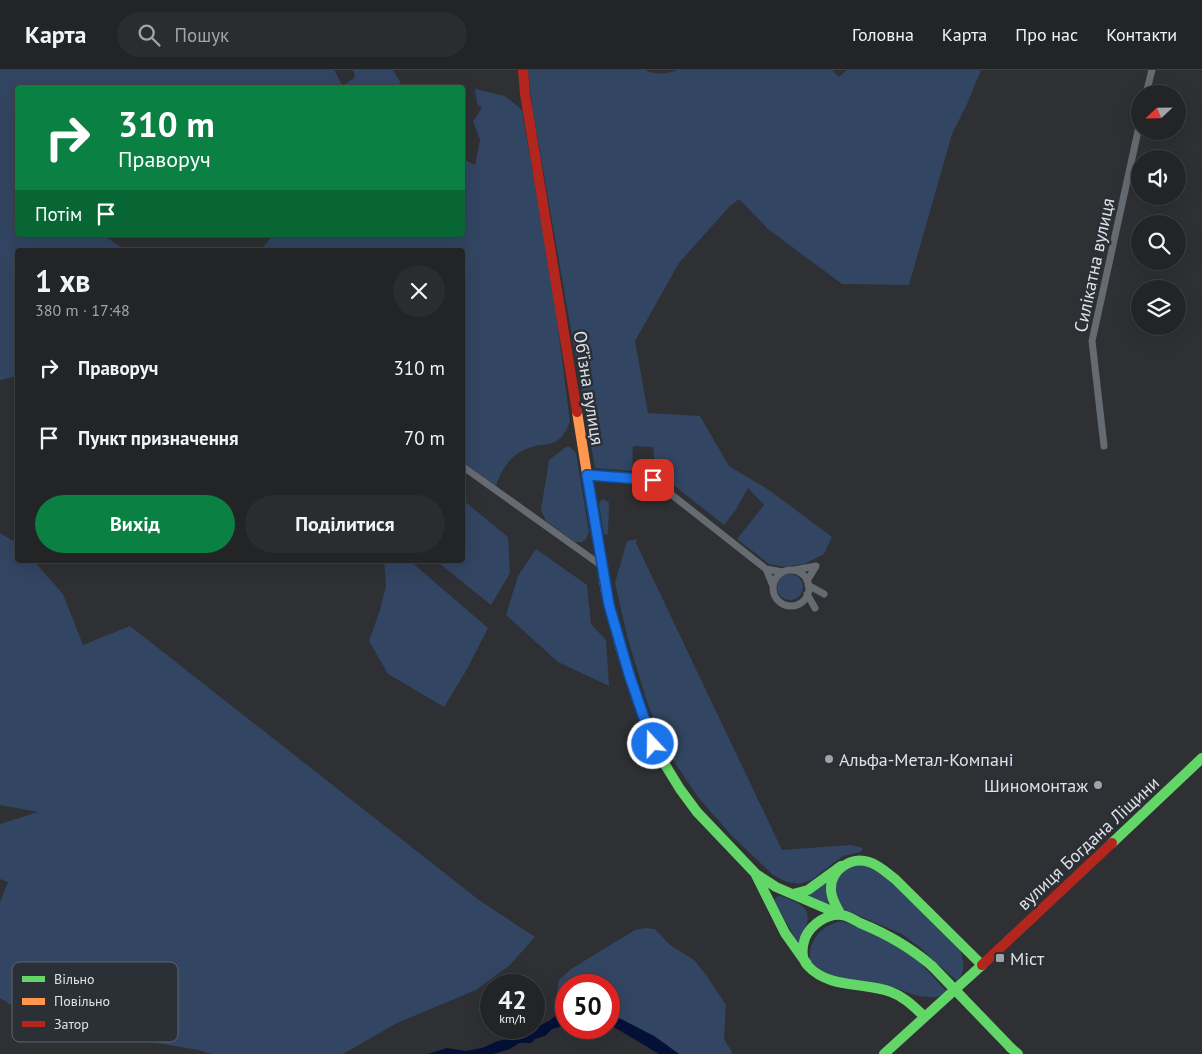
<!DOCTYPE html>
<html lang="uk">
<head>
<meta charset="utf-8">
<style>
  :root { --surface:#222426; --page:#2a2c2e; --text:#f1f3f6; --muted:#a2a4a7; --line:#3f4143; --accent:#0b8043 }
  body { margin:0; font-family:"PT Sans",sans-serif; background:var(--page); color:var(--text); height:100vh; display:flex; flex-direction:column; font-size:19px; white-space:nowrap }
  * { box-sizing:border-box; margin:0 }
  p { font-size:16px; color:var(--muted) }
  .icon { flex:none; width:28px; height:28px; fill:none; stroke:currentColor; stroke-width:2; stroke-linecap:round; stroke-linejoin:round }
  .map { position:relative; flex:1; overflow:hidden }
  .side { position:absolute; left:15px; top:178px; width:450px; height:315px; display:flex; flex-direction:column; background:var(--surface); border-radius:5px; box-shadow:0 5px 20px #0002,0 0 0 1px var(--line) }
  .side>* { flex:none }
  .top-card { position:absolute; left:15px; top:15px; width:450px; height:152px; border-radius:5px; box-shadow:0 5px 20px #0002,0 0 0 1px var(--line); background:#0b8043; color:#fff; overflow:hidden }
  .needle { width:32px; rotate:248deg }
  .controls { position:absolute; left:1131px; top:15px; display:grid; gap:10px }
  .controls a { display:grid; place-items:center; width:55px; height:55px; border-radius:50%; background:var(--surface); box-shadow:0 5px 20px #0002,0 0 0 1px var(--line); font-size:25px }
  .speed { position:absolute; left:480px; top:904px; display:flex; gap:10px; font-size:25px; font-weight:700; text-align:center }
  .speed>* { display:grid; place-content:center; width:65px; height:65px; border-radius:50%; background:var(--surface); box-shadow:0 5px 20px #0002,0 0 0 1px var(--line); line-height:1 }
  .speed small { font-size:12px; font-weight:400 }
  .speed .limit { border:8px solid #d22; background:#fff; color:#111 }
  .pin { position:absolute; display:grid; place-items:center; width:42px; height:42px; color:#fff; margin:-21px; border-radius:10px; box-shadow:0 2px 8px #0006 }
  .me { position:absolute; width:55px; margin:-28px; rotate:339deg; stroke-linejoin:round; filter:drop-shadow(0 0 4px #0008) }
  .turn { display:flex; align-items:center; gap:18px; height:105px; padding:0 20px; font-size:22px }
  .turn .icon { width:65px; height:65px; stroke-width:2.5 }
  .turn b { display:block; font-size:35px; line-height:42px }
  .then { display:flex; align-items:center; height:48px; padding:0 20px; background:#0003; gap:10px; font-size:19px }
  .round { display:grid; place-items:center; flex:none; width:52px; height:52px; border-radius:26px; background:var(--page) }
  .summary { display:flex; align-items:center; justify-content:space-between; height:85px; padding:0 20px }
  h1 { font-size:30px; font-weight:700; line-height:38px }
  .cta { display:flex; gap:10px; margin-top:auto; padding:10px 20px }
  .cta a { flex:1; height:58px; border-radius:30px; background:var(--accent); color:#fff; font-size:20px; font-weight:700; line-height:58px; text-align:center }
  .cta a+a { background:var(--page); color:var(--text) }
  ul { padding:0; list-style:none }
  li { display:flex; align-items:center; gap:15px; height:70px; padding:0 20px }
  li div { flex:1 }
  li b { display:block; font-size:19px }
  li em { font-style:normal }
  header { display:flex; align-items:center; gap:30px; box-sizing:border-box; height:70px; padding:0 25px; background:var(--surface); border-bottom:1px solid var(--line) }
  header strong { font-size:24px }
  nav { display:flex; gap:28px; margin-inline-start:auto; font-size:18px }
  .search { width:350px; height:45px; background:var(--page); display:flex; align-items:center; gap:12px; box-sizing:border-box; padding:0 18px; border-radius:28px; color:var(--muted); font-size:19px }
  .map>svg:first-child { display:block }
  .green { fill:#324562 }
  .water { fill:#041038 }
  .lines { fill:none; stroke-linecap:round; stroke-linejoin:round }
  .street { stroke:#656b71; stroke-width:7 }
  .fast { stroke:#63d668; stroke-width:10 }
  .slow { stroke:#ff974d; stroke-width:10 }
  .jam { stroke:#b3261e; stroke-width:10 }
  .fast-bridge { stroke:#63d668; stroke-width:10 }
  .route-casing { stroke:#114b97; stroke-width:12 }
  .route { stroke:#1a73e8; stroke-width:9 }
  .poi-dot { fill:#a0a3a7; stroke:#2b2f36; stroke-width:2 }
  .labels { text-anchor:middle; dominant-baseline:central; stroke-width:5; stroke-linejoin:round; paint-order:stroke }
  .street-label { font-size:18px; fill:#dee1e6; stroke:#2b2f36 }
  .poi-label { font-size:18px; fill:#dee1e6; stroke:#2b2f36; text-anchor:start }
  .key { fill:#2b2f36; stroke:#61646b; stroke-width:1 }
  .key-label { font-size:14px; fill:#dee1e6 }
</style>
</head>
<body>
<header>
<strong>Карта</strong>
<div class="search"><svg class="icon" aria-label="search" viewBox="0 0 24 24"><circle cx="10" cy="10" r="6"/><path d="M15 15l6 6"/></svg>Пошук</div>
<nav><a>Головна</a><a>Карта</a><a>Про нас</a><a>Контакти</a></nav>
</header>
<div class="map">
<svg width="1202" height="984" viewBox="0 0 1202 984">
  <rect width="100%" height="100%" fill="#2e3033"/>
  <!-- green -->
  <path class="green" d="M0 0H334L343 16 355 7 353 0H393L403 17 18 18V165H103L125 180H18L17 306 0 310Z
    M528 0H645C654 5 668 4 677 0H832L839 7 847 0H981L967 34 952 64 909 215 842 214 768 159 739 129 729 137 679 193 635 271 648 343 700 346 729 396 769 420 832 467 824 484 804 494 785 497 769 494 737 469 764 435 748 418 735 441 724 455 671 413 675 399 655 394 653 377 633 376 632 401 595 398 533 42Z
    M475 19 505 26 522 40 555 233 570 352C557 383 546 369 524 380 510 386 500 402 496 416L463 392 462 180H261L273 165H462L463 89 475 95 480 70 473 51 482 38 477 34Z
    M566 377H570L576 383 589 462 586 469 582 472H575L546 451 541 440 549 390Z
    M604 429 609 433 608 463 607 465 604 464 599 435 600 431Z
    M463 430 508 467 510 503 491 535 435 490H462Z
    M0 463 17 473 18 490H33L63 524 83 575 130 556 479 830 535 867 509 896 476 920 397 953 343 984H212L198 980 100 963 30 947 0 928V832L8 812 0 809V754L38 742 0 735Z
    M637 469 636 473 782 780 851 775 863 778 861 782 843 786 810 811 799 814 787 812 773 805 731 765 698 727 671 687 659 663 647 632 627 566 615 513 627 471Z
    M536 479 587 515 591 554 606 570 609 616 558 592 506 545 518 506Z
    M384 490H409L488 558 466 601 444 637 388 604 369 571 380 540 386 516Z
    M777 517a13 13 0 1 1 26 0a13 13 0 1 1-26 0Z
    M853 793 875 796 960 879C964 891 966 901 957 911L932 889 923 880 902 864 843 839 835 824 837 811 840 805Z
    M831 805 828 827 832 838 807 827Z
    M778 826C785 826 791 830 797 833 817 842 804 860 798 874L774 830Z
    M841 851 884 867 911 883 947 922C941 926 936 928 929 927 916 927 907 922 895 918 875 913 827 910 813 896 808 890 809 880 812 874 818 860 827 855 841 851Z
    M645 858 655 859 670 875 694 890 706 905 726 935 724 969 733 984H679L654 966 609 943V915H566V938L559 942 557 923 559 910 571 899 635 860Z"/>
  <!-- water -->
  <path class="water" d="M566 938V955L552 959 545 966 535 969 531 973H519L510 979 493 984H428L447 978 466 981 482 978 498 971 520 966 549 951Z
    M609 943 654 966 679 984H659L609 954Z"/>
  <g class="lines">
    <!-- street -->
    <path class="street" d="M1146 24 1152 0
      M1104 376 1092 271 1140 52
      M462 396 602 496
      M587 405 653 410 766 499
      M794 500 816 496 807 511
      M773 518a18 18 0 1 1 36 0a18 18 0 1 1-36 0Z
      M808 515 824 524
      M773 516 766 499 783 502
      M807 524 815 538"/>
    <!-- fast -->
    <path class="fast" d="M635 623 653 675 680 719 697 742 756 804 776 817 841 845
      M1112 773 1202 688
      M756 805 785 863 807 894
      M793 824 808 820 841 796
      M841 845C837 837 831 829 831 820 830 800 851 786 869 792 879 795 887 803 895 809L982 895 884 984
      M925 947C915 938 905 927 891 922 865 912 829 919 808 896 801 889 802 877 805 868 811 854 828 843 842 845 849 846 854 850 860 853 887 864 910 877 932 896
      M1011 978 1018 984"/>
    <!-- slow -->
    <path class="slow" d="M577 342 606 522 620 576 635 623"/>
    <!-- jam -->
    <path class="jam" d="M523 0 525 24 577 342
      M982 895 1112 773"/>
    <!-- fast-bridge -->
    <path class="fast-bridge" d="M932 896 1011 978"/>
  </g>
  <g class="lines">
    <!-- route casing -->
    <g class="route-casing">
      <path id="route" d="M653 410 587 405 609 535 629 604 653 674"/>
    </g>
    <!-- route -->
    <use href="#route" class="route"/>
  </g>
  <!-- markers -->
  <g class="poi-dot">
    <circle cx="829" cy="689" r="5"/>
    <circle cx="1098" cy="715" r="5"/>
    <rect x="995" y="883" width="10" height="10" rx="2.5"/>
  </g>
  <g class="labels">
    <!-- street labels -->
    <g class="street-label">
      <text transform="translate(1094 195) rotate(-78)">Силікатна вулиця</text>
      <text transform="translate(589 318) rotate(81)">Об’їзна вулиця</text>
      <text transform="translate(1088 773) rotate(-43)">вулиця Богдана Ліщини</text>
    </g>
    <!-- poi labels -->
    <g class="poi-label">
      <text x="839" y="689">Альфа-Метал-Компані</text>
      <text x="1088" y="715" text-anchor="end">Шиномонтаж</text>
      <text x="1010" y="888">Міст</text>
    </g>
  </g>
  <!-- legend -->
  <rect x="12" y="892" width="166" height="80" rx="8" class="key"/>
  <rect x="22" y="906" width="23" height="6" fill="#63d668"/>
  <rect x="22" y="928" width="23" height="7" fill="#ff974d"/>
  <rect x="22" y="951" width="23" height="6" fill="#b3261e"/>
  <g class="key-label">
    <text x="54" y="914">Вільно</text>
    <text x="54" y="936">Повільно</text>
    <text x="54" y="959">Затор</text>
  </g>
</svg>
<div class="controls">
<a><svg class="needle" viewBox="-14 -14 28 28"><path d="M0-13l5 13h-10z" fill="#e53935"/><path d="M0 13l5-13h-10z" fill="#a2a4a7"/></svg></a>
<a><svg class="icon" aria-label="sound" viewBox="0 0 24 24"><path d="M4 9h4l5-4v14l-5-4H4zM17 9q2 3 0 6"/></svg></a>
<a><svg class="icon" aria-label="search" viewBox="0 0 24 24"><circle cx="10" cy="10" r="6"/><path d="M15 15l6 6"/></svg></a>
<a><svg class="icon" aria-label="layers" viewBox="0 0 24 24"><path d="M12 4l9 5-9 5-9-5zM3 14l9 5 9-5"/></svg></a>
</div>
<div class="speed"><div>42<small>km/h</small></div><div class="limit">50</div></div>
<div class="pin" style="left:653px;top:410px;background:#d93025"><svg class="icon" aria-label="arrive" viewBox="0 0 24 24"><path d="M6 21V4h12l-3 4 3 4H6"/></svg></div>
<svg class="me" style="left:653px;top:674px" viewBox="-20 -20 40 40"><circle r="17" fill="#1a73e8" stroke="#fff" stroke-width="3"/><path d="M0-11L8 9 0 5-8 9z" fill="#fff"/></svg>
<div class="top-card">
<div class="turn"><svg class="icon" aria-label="right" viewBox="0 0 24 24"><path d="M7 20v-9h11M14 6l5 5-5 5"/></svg><div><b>310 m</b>Праворуч</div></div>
<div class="then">Потім<svg class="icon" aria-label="arrive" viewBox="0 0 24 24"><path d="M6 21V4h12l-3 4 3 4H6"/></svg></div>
</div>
<section class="side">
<div class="summary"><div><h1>1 хв</h1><p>380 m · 17:48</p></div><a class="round"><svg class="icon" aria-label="close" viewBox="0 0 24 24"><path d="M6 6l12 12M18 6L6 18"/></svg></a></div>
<ul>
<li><svg class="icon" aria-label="right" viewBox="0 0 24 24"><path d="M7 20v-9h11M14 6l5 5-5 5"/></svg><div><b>Праворуч</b></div><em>310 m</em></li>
<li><svg class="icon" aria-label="arrive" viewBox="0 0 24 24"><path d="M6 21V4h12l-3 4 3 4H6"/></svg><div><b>Пункт призначення</b></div><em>70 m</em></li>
</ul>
<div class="cta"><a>Вихід</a><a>Поділитися</a></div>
</section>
</div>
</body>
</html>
